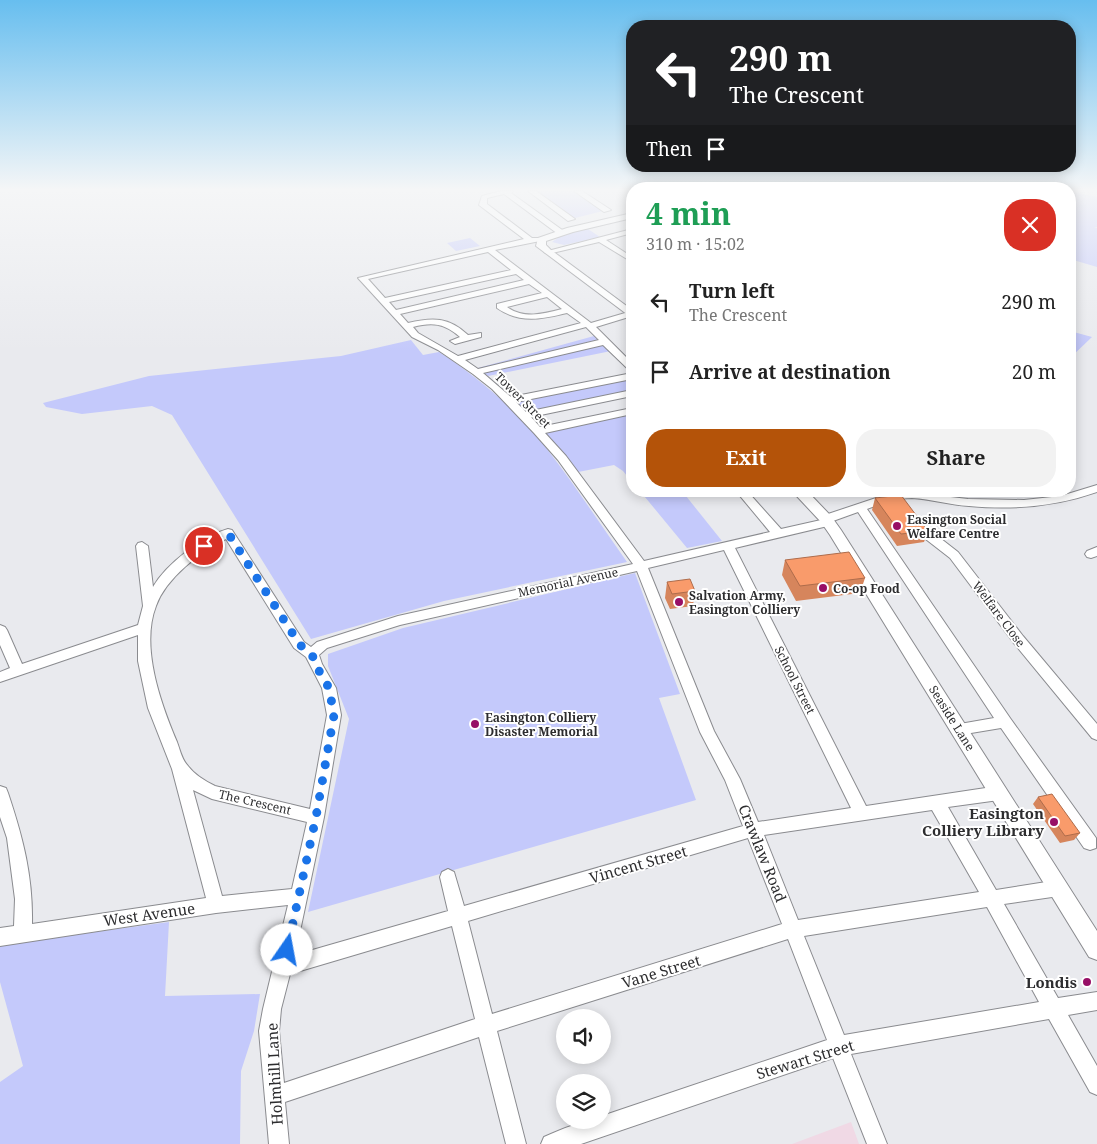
<!DOCTYPE html>
<html lang="en">
<head>
<meta charset="utf-8">
<style>
  :root { --surface:#fff; --page:#f2f2f2; --text:#222; --muted:#767676; --accent:#b45309 }
  body { margin:0; font-family:"Noto Serif",serif; background:var(--page); color:var(--text); height:100vh; display:flex; flex-direction:column; font-size:19px; white-space:nowrap }
  * { box-sizing:border-box; margin:0 }
  p { font-size:16px; color:var(--muted) }
  .icon { flex:none; width:28px; height:28px; fill:none; stroke:currentColor; stroke-width:2; stroke-linecap:round; stroke-linejoin:round }
  .map { position:relative; flex:1; overflow:hidden }
  .details { position:absolute; left:626px; top:182px; width:450px; height:315px; display:flex; flex-direction:column; background:var(--surface); border-radius:20px; box-shadow:0 2px 12px #0003 }
  .details>* { flex:none }
  .top-card { position:absolute; left:626px; top:20px; width:450px; height:152px; border-radius:20px; box-shadow:0 2px 12px #0003; background:#202124; color:#fff; overflow:hidden }
  .tools { position:absolute; left:556px; top:1009px; display:grid; gap:10px }
  .tools a { display:grid; place-items:center; width:55px; height:55px; border-radius:50%; background:var(--surface); box-shadow:0 2px 12px #0003; font-size:25px }
  .pin { position:absolute; display:grid; place-items:center; width:42px; height:42px; color:#fff; margin:-21px; border:2px solid #fff; border-radius:50%; box-shadow:0 1px 5px #0007 }
  .me { position:absolute; width:55px; margin:-28px; rotate:12deg; stroke-linejoin:round; filter:drop-shadow(0 0 4px #0008) }
  .turn { display:flex; align-items:center; gap:18px; height:105px; padding:0 20px; font-size:22px }
  .turn .icon { width:65px; height:65px; stroke-width:2.5 }
  .turn b { display:block; font-size:35px; line-height:42px }
  .then { display:flex; align-items:center; height:48px; padding:0 20px; background:#0003; gap:10px; font-size:19px }
  .round { display:grid; place-items:center; flex:none; width:52px; height:52px; border-radius:20px; background:var(--page) }
  .overview { display:flex; align-items:center; justify-content:space-between; height:85px; padding:0 20px }
  h1 { font-size:30px; font-weight:700; line-height:38px; color:#1e9e55 }
  .cta { display:flex; gap:10px; margin-top:auto; padding:10px 20px }
  .cta a { flex:1; height:58px; border-radius:20px; background:var(--accent); color:#fff; font-size:20px; font-weight:700; line-height:58px; text-align:center }
  .cta a+a { background:var(--page); color:var(--text) }
  ul { padding:0; list-style:none }
  li { display:flex; align-items:center; gap:15px; height:70px; padding:0 20px }
  li div { flex:1 }
  li b { display:block; font-size:19px }
  li em { font-style:normal }
  .map>svg:first-child { display:block }
  .education { fill:#f0d9e5 }
  .green { fill:#c4c9fb }
  .lines { fill:none; stroke-linecap:round; stroke-linejoin:round }
  .minor-casing { stroke:#8a8b8f; stroke-width:2 }
  .major-casing { stroke:#8a8b8f; stroke-width:2 }
  .minor { fill:#fff; fill-rule:evenodd }
  .major { fill:#fff; fill-rule:evenodd }
  .wall { fill:#d6855c }
  .building { fill:#f99b6b; stroke:#ae6c4b }
  .route { stroke:#1a73e8; stroke-width:9; stroke-dasharray:0 16.2 }
  .poi-dot { fill:#970f66; stroke:#fff; stroke-width:2 }
  .labels { text-anchor:middle; dominant-baseline:central; stroke-width:4; stroke-linejoin:round; paint-order:stroke }
  .street-label { font-size:12px; fill:#2d2d2f; stroke:#fff }
  .poi-label { font-size:12px; font-weight:bold; fill:#2d2d2f; stroke:#fff; text-anchor:start }
  .near-poi-label { font-size:15px; font-weight:bold; fill:#2d2d2f; stroke:#fff; text-anchor:end }
  .near-street-label { font-size:15px; fill:#2d2d2f; stroke:#fff }
</style>
</head>
<body>
<div class="map">
<svg width="1097" height="1144" viewBox="0 0 1097 1144">
  <rect width="100%" height="100%" fill="#e9eaee"/>
  <!-- education -->
  <path class="education" d="M851 1122 859 1144H792Z"/>
  <!-- green -->
  <path class="green" d="M531 191H577L607 210 571 219Z
    M1070 191 1097 197V227H1094L1097 228V267L1070 259Z
    M588 229 600 237 564 245 552 242 562 235Z
    M470 238 480 246 456 251 447 243Z
    M1070 331 1092 337 1070 358Z
    M594 336 611 351 488 376 478 368Z
    M411 340 423 355 439 352C476 375 521 414 547 449 575 485 600 524 627 562L444 601 311 639 172 415 152 406 82 414 46 407 43 403 149 376 341 356Z
    M632 376V393L523 416 508 401Z
    M632 411V482L623 471 614 465 573 473 538 431Z
    M640 491H682L722 541 687 548Z
    M635 573 680 694 659 698 696 800 308 912 349 719 328 666V654L403 628Z
    M169 922 165 996 260 994 254 1031 241 1071 240 1144H0V1082L23 1066 0 982V945Z"/>
  <g class="lines">
    <!-- minor casing -->
    <g class="minor-casing">
      <path id="minor" d="M501 191H513L511 193 565 232 558 234 504 194 487 198V204L532 238H541L545 240 495 250 591 323 632 311V316L596 327 632 363V371L629 370 603 345 483 373 511 397 632 373V379L516 402 526 412 632 390V396L531 417 540 427 632 408V414L545 433 566 456 644 561 770 532 736 491H747L781 529 821 520 822 516 882 496 907 492 968 499 1024 500 1061 496 1097 485V492C1055 507 1013 510 969 506 950 505 931 499 912 498 896 498 881 504 867 509L1010 718 1096 838V848L1090 850 1084 848 1001 728 959 735 954 733 952 729 954 725 994 718 858 512 833 521 832 525 735 548 866 806 999 786 1005 788 1007 793 1005 798 999 800 948 807 996 890 1059 880 1065 882 1068 888 1065 894 1059 896 1004 904 1058 998 1097 992V1010L1068 1015 1097 1066V1095L1090 1092 1049 1019 851 1054 887 1144H867L833 1058 581 1144H541L544 1137C562 1129 583 1120 602 1120V1116L827 1040 788 939 497 1031 526 1144H506L479 1037 285 1102 289 1144H269L259 1031 263 1009 288 905 216 913 0 946V928L14 926 15 899 7 838 0 817V786L6 788 8 793C23 838 33 876 32 924L206 898 172 769 148 708 138 661V635L0 682V672L10 668 0 645V625L5 627 7 630 22 664 138 625 143 606 136 546 138 543 142 542 148 546 153 587C166 564 203 536 228 529L232 530 304 642 311 647 317 642 398 616 633 564 558 460 534 433 492 389 473 374 438 350 412 337 358 278 524 239 479 205 482 196ZM488 252 511 270 385 298 368 279ZM516 274 524 280 396 310 389 302ZM529 284 542 293 497 304V308C520 324 542 319 567 313L581 323 458 356 418 333 413 327C432 322 444 323 460 337L450 341 455 344 481 337V333L468 335C449 317 433 317 408 323L400 314ZM547 297 562 309C543 314 524 319 507 307ZM586 327 599 340 478 369 465 360ZM226 539 294 648 306 657 322 688 327 715 310 809 215 786C205 781 195 775 188 766 182 760 180 750 177 742 161 704 140 647 156 606 166 578 200 552 226 539ZM724 550 851 808 758 822 740 779 714 731 648 568ZM637 571 700 732 725 780 743 826 464 906 454 872 448 869 442 872 440 877 448 911 295 955 324 817 341 715 336 688 322 664 319 655 327 648 400 625ZM193 790 212 799 307 822 292 889 222 896ZM932 810 979 892 798 920 764 835ZM748 838 782 924 492 1014 468 921ZM987 907 1039 1002 844 1035 804 936ZM452 926 475 1019 284 1083 279 1031 281 1009 290 974Z
        M528 191H536L575 219 568 221Z
        M574 191H582L611 210 604 212Z
        M632 229V233L606 240 632 257V262L599 242 548 254 544 252Z
        M916 516 920 517 931 531 958 552 1023 636 1097 724V740L1092 738 1013 642 950 558 923 537 910 520Z
        M1097 547V556L1091 558 1087 557 1085 554 1087 551Z"/>
    </g>
    <!-- major casing -->
    <g class="major-casing">
      <path id="major" d="M632 213V218L573 232 546 241V245L551 250 632 310V318L536 246 538 238 567 228Z
        M792 491H807L831 516 841 530 1097 931V960L1089 957 830 535 821 522Z"/>
    </g>
    <!-- minor -->
    <use href="#minor" class="minor"/>
    <!-- major -->
    <use href="#major" class="major"/>
  </g>
  <!-- wall -->
  <path class="wall" d="M875 498 928 531 924 542 897 546 872 510Z
    M785 560 865 578 860 593 796 601 782 575Z
    M667 582 695 591 693 606 670 609 665 598Z
    M1038 797 1080 833 1074 840 1060 843 1033 804Z"/>
  <!-- building -->
  <path class="building" d="M901 495 928 531 901 534 875 498Z
    M849 552 865 578 800 586 785 560Z
    M690 579 695 591 672 594 667 582Z
    M1052 794 1080 833 1065 836 1038 797Z"/>
  <!-- sky -->
  <linearGradient id="sky" x2="0" y2="1"><stop stop-color="#67beef"/><stop offset="0.54" stop-color="#f5f6f7"/><stop offset="1" stop-color="#f5f6f7" stop-opacity="0"/></linearGradient>
  <rect width="1097" height="351" fill="url(#sky)"/>
  <g class="lines">
    <!-- route -->
    <path class="route" d="M204 546 228 533 300 645 312 654 315 664 329 688 334 715 316 817 287 950"/>
  </g>
  <!-- markers -->
  <g class="poi-dot">
    <circle cx="897" cy="526" r="5"/>
    <circle cx="823" cy="588" r="5"/>
    <circle cx="679" cy="602" r="5"/>
    <circle cx="475" cy="724" r="5"/>
    <circle cx="1054" cy="822" r="5"/>
    <circle cx="1087" cy="982" r="5"/>
  </g>
  <g class="labels">
    <!-- street labels -->
    <g class="street-label">
      <text transform="translate(523 400) rotate(45)">Tower Street</text>
      <text transform="translate(568 582) rotate(-12)">Memorial Avenue</text>
      <text transform="translate(999 614) rotate(53)">Welfare Close</text>
      <text transform="translate(795 680) rotate(63)">School Street</text>
      <text transform="translate(952 718) rotate(58)">Seaside Lane</text>
      <text transform="translate(255 802) rotate(13)">The Crescent</text>
    </g>
    <!-- poi labels -->
    <g class="poi-label">
      <text x="907" y="519">Easington Social<tspan x="907" dy="14">Welfare Centre</tspan></text>
      <text x="833" y="588">Co-op Food</text>
      <text x="689" y="595">Salvation Army,<tspan x="689" dy="14">Easington Colliery</tspan></text>
      <text x="485" y="717">Easington Colliery<tspan x="485" dy="14">Disaster Memorial</tspan></text>
    </g>
    <!-- near-poi labels -->
    <g class="near-poi-label">
      <text x="1044" y="813">Easington<tspan x="1044" dy="17">Colliery Library</tspan></text>
      <text x="1077" y="982">Londis</text>
    </g>
    <!-- near-street labels -->
    <g class="near-street-label">
      <text transform="translate(763 853) rotate(68)">Crawlaw Road</text>
      <text transform="translate(638 864) rotate(-16)">Vincent Street</text>
      <text transform="translate(149 914) rotate(-8)">West Avenue</text>
      <text transform="translate(661 971) rotate(-17)">Vane Street</text>
      <text transform="translate(805 1059) rotate(-17)">Stewart Street</text>
      <text transform="translate(274 1074) rotate(-93)">Holmhill Lane</text>
    </g>
  </g>
</svg>
<div class="tools">
<a><svg class="icon" aria-label="sound" viewBox="0 0 24 24"><path d="M4 9h4l5-4v14l-5-4H4zM17 9q2 3 0 6"/></svg></a>
<a><svg class="icon" aria-label="layers" viewBox="0 0 24 24"><path d="M12 4l9 5-9 5-9-5zM3 14l9 5 9-5"/></svg></a>
</div>
<div class="pin" style="left:204px;top:546px;background:#d93025"><svg class="icon" aria-label="arrive" viewBox="0 0 24 24"><path d="M6 21V4h12l-3 4 3 4H6"/></svg></div>
<svg class="me" style="left:287px;top:950px" viewBox="-20 -20 40 40"><circle r="19" fill="#fff"/><path d="M0-13L10 11 0 6-10 11z" fill="#1a73e8"/></svg>
<div class="top-card">
<div class="turn"><svg class="icon" aria-label="left" viewBox="0 0 24 24"><path d="M17 20v-9H6M10 6l-5 5 5 5"/></svg><div><b>290 m</b>The Crescent</div></div>
<div class="then">Then<svg class="icon" aria-label="arrive" viewBox="0 0 24 24"><path d="M6 21V4h12l-3 4 3 4H6"/></svg></div>
</div>
<section class="details">
<div class="overview"><div><h1>4 min</h1><p>310 m · 15:02</p></div><a class="round" style="background:#d93025;color:#fff"><svg class="icon" aria-label="close" viewBox="0 0 24 24"><path d="M6 6l12 12M18 6L6 18"/></svg></a></div>
<ul>
<li><svg class="icon" aria-label="left" viewBox="0 0 24 24"><path d="M17 20v-9H6M10 6l-5 5 5 5"/></svg><div><b>Turn left</b><p>The Crescent</p></div><em>290 m</em></li>
<li><svg class="icon" aria-label="arrive" viewBox="0 0 24 24"><path d="M6 21V4h12l-3 4 3 4H6"/></svg><div><b>Arrive at destination</b></div><em>20 m</em></li>
</ul>
<div class="cta"><a>Exit</a><a>Share</a></div>
</section>
</div>
</body>
</html>
